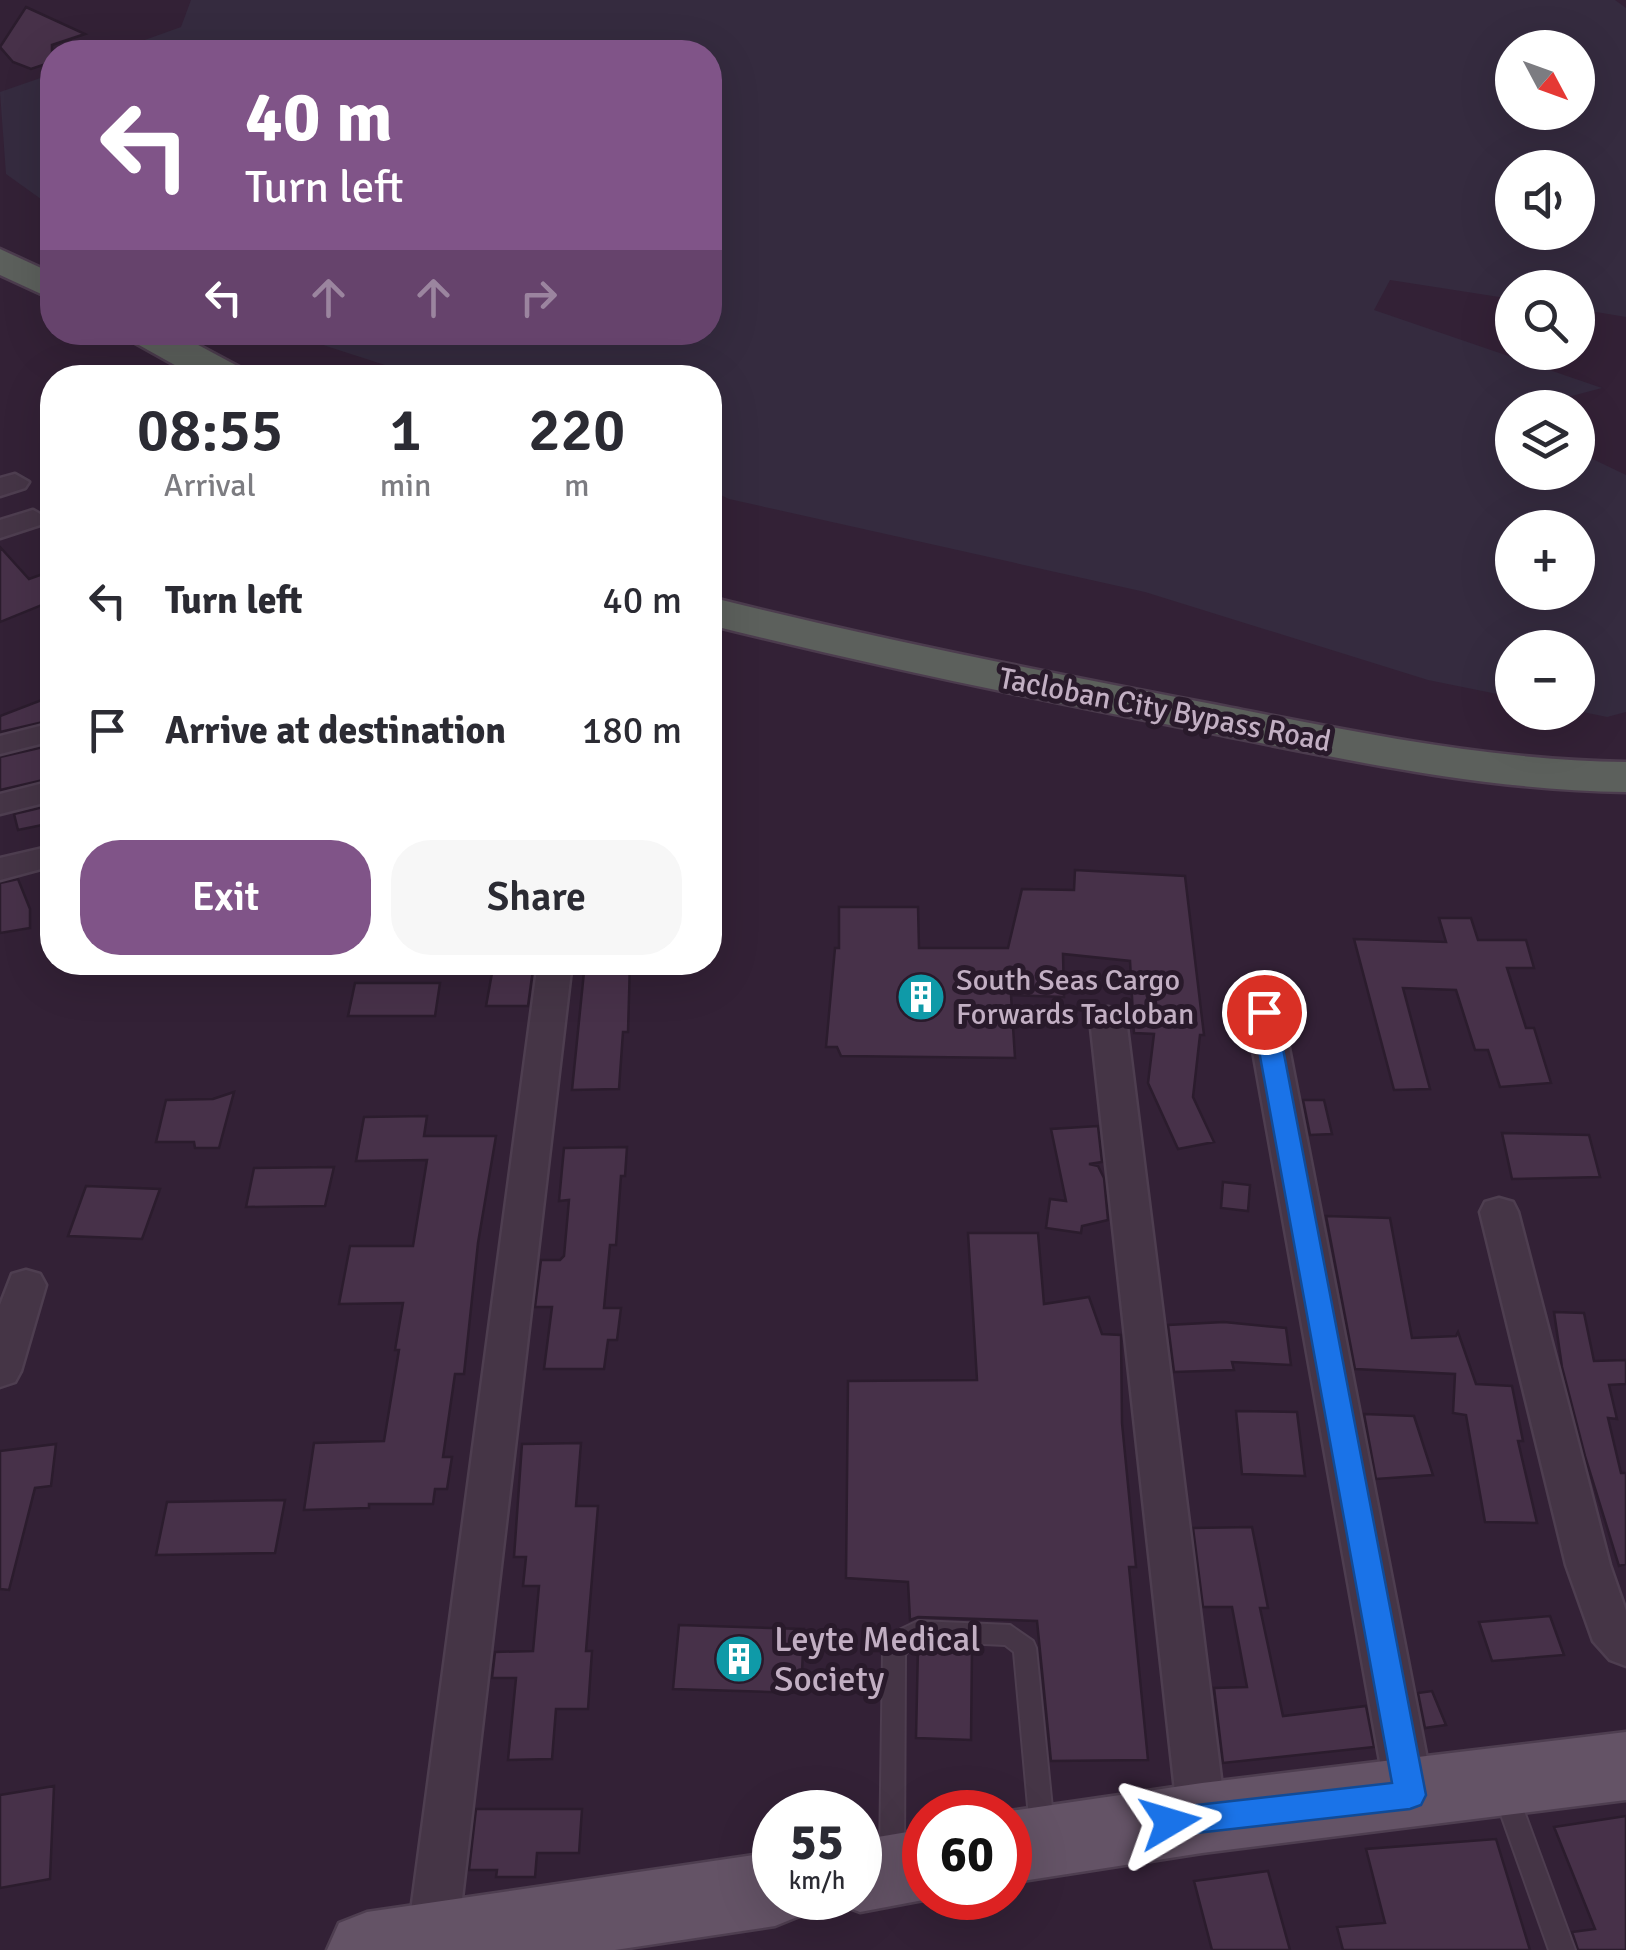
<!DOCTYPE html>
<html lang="en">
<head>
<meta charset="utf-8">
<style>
  :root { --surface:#fff; --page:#f7f7f7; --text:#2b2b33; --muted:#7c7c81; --accent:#805488 }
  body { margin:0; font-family:Signika,sans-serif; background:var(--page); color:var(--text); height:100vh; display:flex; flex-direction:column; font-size:38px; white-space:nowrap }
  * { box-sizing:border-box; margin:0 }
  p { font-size:32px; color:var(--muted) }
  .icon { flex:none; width:55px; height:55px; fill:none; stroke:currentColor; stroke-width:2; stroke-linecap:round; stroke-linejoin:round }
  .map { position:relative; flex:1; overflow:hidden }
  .drawer { position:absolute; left:40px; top:365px; width:682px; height:610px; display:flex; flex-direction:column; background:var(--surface); border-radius:40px; box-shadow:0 10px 40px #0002 }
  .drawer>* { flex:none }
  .top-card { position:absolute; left:40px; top:40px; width:682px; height:305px; border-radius:40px; box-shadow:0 10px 40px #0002; background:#805488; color:#fff; overflow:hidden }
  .needle { width:65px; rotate:131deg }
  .fabs { position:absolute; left:1495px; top:30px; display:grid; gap:20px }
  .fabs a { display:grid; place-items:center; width:100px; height:100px; border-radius:50%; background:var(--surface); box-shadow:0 10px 40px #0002; font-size:50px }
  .speed { position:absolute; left:752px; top:1790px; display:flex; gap:20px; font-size:50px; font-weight:700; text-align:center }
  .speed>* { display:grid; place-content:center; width:130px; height:130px; border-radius:50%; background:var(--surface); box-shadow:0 10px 40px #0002; line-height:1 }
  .speed small { font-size:25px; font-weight:400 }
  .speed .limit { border:15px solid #d22; background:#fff; color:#111 }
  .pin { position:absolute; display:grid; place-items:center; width:85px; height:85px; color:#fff; margin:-42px; border:5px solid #fff; border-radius:50%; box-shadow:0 2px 10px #0007 }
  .me { position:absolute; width:110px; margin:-55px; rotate:83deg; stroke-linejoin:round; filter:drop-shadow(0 0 8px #0008) }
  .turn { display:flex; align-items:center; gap:35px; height:210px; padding:0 40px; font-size:45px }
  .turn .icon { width:130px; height:130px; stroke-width:2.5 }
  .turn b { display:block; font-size:70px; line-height:85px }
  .lanes { display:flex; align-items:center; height:95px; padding:0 40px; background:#0003; justify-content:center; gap:50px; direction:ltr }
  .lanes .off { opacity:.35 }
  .eta { display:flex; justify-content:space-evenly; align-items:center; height:170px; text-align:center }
  .eta b { font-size:60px; font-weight:600; line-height:70px }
  .action { display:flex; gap:20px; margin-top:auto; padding:20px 40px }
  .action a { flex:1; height:115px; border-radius:40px; background:var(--accent); color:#fff; font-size:40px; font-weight:600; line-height:115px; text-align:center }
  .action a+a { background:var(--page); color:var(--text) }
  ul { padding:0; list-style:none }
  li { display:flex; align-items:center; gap:30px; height:130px; padding:0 40px }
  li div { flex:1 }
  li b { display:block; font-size:38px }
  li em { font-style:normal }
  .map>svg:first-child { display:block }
  .green { fill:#352b3f; fill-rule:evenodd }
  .building { fill:#473149; stroke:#2b1c2d; stroke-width:2.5 }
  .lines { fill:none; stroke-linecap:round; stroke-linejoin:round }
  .service-casing { stroke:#4e3e50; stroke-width:4 }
  .minor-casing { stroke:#4e3e50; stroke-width:5 }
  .primary-casing { stroke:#4e3e50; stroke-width:5 }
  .trunk-casing { stroke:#4c3c4e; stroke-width:5 }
  .service { fill:#453546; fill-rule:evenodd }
  .minor { fill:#453546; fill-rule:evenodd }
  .primary { fill:#645366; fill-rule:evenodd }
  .trunk { fill:#5c605c; fill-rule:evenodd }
  .route { fill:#1a73e8; stroke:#114b97; stroke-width:2.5 }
  .labels { text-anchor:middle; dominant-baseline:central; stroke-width:10; stroke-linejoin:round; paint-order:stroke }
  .street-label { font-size:30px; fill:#c2afc3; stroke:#291a2b }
  .poi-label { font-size:30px; fill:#c2afc3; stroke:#291a2b; text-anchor:start }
  .near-poi-label { font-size:35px; fill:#c2afc3; stroke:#291a2b; text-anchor:start }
</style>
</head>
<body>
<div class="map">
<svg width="1626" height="1950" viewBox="0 0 1626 1950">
  <rect width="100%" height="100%" fill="#332136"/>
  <!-- green -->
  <path class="green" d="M191 0H1615L1626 8V317L1578 309V288H1512V299L1390 280 1374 310 1602 388 1530 407 1512 408V412L1501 416 1512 422V472H1578V452L1626 475V712L1607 717 1578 711V648H1512V697L1428 680 1145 592 729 499 710 490V378L422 377 286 333 710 332V52H111L181 27ZM1512 48H1578V112H1512ZM1512 168H1578V232H1512ZM1512 528H1578V592H1512Z
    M52 74V207L6 174 0 92Z"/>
  <!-- building -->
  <path class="building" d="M26 7 85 34 52 45V62L31 69 13 62 0 47Z
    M0 547 29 579 40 575 52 588V601L0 622Z
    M52 696V720L0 732V716Z
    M52 745V778L0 790V757Z
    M52 805V823L18 830 14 814Z
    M1075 870 1185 876 1204 1035H1200L1193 1097 1214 1142 1178 1149 1148 1083 1154 1034 1134 1033 1130 961 1063 954 1064 997 1011 995 1015 1058 841 1056 837 1047H826L835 948H839V907H918L919 948H1008L1022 889 1074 890Z
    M18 879 30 909V928L0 933V883Z
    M1439 918H1471L1478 940H1526L1534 968H1507L1526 1028H1534L1551 1083 1500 1087 1488 1050H1475L1456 990 1403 988 1430 1089 1394 1090 1354 939 1446 942Z
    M494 962H534L528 1006H486Z
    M585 962H630L628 1032H623L619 1089 572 1090Z
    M355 983H440L435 1016H348Z
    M234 1092 219 1148H195L194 1142H156L166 1100 213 1099Z
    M1303 1100H1324L1332 1134 1310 1135Z
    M427 1116 424 1136H496L478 1243 464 1374H455L443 1457H452L447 1489H435L433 1504H369V1508L304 1510 314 1443 384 1441 399 1350H395L403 1303 339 1304 350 1246H413L427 1160 356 1161 364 1117Z
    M1098 1126 1102 1162 1089 1164 1098 1166 1104 1178 1108 1220 1082 1226 1081 1233 1046 1228 1050 1199 1066 1201 1051 1129Z
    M1502 1133 1589 1135 1600 1177 1512 1179Z
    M627 1147 625 1176H621L616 1245H610L604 1308H621L617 1340H608L604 1369H544L552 1307H535L541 1260H560L564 1256 569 1200 559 1201 564 1148Z
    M334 1167 325 1206 246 1207 254 1168Z
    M1223 1182 1250 1185 1248 1211 1221 1208Z
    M86 1186 160 1189 142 1239 68 1236Z
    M1326 1216 1390 1218 1412 1338 1456 1336 1458 1332 1476 1384 1512 1386 1523 1441H1518L1537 1523 1485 1522 1466 1415 1453 1413 1455 1374 1355 1369Z
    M968 1233H1038L1044 1304 1089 1297 1102 1334 1121 1335 1122 1423 1136 1567H1129L1148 1760 1051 1761 1037 1621 918 1617 910 1620 908 1582 846 1578 848 1381 977 1380Z
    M1554 1312 1584 1313 1594 1361 1626 1360V1384L1609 1385 1617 1419 1608 1418 1621 1473H1626V1564L1619 1566 1585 1456 1562 1367Z
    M1224 1322 1286 1328 1291 1365 1232 1362 1234 1370 1174 1372 1168 1325Z
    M1236 1411 1297 1412 1305 1476 1242 1474Z
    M1364 1414 1414 1416 1433 1475 1376 1479Z
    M581 1443 576 1506H598L586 1651H592L588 1709H556L552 1759 508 1760 516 1678H492L495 1652 533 1651 539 1586H523L526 1557H514L522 1444Z
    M56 1444 51 1486 35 1488 9 1590 0 1589V1451Z
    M285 1500 275 1553 156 1555 167 1502Z
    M1252 1527 1268 1608H1260L1283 1716 1366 1706 1374 1747 1223 1763 1214 1688 1247 1687 1232 1607H1203L1193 1528Z
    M1550 1616 1564 1655 1492 1661 1479 1622Z
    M679 1625 804 1629 801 1693 673 1689Z
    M922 1645 972 1647 971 1740 916 1738 918 1647Z
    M1432 1691 1446 1725 1425 1728 1418 1693Z
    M54 1786 50 1879 0 1888V1795Z
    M476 1809H582L579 1853H537L535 1877H496L497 1870H469Z
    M1626 1816V1950H1578L1572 1932 1595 1929 1554 1827Z
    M1496 1839 1530 1950H1343L1337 1927 1385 1923 1366 1849Z
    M1268 1871 1290 1950H1212L1194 1881Z"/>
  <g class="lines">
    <!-- service casing -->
    <g class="service-casing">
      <path id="service" d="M918 1621 1010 1625 1033 1641 1036 1648 1054 1828 1051 1836 1042 1839 1033 1836 1030 1828 1014 1652 1005 1645 921 1641 913 1645 905 1655 904 1856 901 1864 892 1867 883 1864 880 1856 883 1653 897 1631Z
        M1505 1781 1513 1784 1517 1792 1575 1950H1549L1493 1792 1497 1784Z"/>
    </g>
    <!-- minor casing -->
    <g class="minor-casing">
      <path id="minor" d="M15 474 29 482 25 488 0 496V478Z
        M33 510 47 518 43 524 0 538V520Z
        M52 723V741L0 754V736Z
        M52 781V801L0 814V794Z
        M52 846V866L0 880V858Z
        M538 962H572L457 1941 453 1950H411L407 1941Z
        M1264 1000 1277 1003 1282 1012 1434 1795 1427 1810 1410 1817 1393 1810 1386 1795 1246 1012 1251 1003Z
        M1108 1007 1121 1010 1126 1019 1226 1818 1219 1834 1202 1840 1185 1834 1178 1818 1090 1019 1095 1010Z
        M1499 1198 1513 1202 1518 1212 1610 1565 1626 1611V1666L1610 1660 1593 1641 1566 1565 1480 1212 1485 1202Z
        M26 1270 40 1274 46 1285 21 1371 15 1382 0 1387V1305L12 1274Z"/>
    </g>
    <!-- primary casing -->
    <g class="primary-casing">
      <path id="primary" d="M1626 1732V1800L1202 1853 1010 1883V1811L1202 1783Z
        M925 1829V1898H934L860 1912 833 1902 831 1898H860V1840Z
        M775 1852V1898H810L802 1915 775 1926 615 1950H327L339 1923 367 1912Z"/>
    </g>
    <!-- trunk casing -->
    <g class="trunk-casing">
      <path id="trunk" d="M0 249 52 273V299L0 275Z
        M125 332H174L243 369 249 378H198L130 340Z
        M710 597C874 638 1040 671 1207 703 1346 730 1483 760 1626 762V792C1483 790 1346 760 1206 732 1040 700 874 666 710 625Z"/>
    </g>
    <!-- service -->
    <use href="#service" class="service"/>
    <!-- minor -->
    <use href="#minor" class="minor"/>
    <!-- primary -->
    <use href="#primary" class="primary"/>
    <!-- trunk -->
    <use href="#trunk" class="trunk"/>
  </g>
  <!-- route -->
  <path class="route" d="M1264 1004 1276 1012 1426 1795 1421 1805 1410 1809 1170 1836 1159 1832 1155 1822 1159 1812 1170 1808 1392 1783 1252 1012Z"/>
  <!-- icons -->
  <defs>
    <g id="building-disc" transform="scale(2.5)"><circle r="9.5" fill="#0f9aa8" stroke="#291a2b"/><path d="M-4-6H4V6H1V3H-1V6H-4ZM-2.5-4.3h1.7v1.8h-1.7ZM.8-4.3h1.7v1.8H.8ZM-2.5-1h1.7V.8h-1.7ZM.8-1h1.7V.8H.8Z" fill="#fff"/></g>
  </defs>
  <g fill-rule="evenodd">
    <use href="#building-disc" x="921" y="997"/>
    <use href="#building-disc" x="739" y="1659"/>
  </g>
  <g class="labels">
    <!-- street labels -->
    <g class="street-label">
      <text transform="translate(1165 710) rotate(11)">Tacloban City Bypass Road</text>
    </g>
    <!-- poi labels -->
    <g class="poi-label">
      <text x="956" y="980">South Seas Cargo<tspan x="956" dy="34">Forwards Tacloban</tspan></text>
    </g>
    <!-- near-poi labels -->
    <g class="near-poi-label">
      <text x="774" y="1639">Leyte Medical<tspan x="774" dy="40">Society</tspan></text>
    </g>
  </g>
</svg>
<div class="fabs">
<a><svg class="needle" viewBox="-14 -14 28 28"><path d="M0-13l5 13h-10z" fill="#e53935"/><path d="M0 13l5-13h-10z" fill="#7c7c81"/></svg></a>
<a><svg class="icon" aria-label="sound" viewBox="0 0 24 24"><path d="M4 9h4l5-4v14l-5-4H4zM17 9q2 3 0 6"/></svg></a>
<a><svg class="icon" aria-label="search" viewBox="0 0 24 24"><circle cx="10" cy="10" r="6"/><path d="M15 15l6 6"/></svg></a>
<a><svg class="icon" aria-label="layers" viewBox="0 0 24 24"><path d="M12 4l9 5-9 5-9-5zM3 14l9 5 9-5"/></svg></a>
<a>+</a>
<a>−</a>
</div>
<div class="speed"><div>55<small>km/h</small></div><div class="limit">60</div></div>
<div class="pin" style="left:1264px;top:1012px;background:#d93025"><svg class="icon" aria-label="arrive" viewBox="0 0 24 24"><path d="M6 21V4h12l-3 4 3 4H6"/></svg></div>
<svg class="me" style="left:1170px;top:1822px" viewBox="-20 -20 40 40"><path d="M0-17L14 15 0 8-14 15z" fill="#1a73e8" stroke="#fff" stroke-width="4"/></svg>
<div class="top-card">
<div class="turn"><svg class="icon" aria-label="left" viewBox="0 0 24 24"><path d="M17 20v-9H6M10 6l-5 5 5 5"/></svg><div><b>40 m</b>Turn left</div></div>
<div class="lanes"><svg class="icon" aria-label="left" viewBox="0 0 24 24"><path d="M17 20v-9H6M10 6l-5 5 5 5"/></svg><svg class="icon off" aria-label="ahead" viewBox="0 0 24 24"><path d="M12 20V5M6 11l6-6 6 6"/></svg><svg class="icon off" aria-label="ahead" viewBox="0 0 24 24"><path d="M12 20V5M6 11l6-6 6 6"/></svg><svg class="icon off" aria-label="right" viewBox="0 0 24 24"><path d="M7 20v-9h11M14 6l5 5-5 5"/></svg></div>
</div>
<section class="drawer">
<div class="eta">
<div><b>08:55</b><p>Arrival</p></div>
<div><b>1</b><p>min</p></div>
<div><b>220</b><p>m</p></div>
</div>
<ul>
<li><svg class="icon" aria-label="left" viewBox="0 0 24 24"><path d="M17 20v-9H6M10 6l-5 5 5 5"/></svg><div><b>Turn left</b></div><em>40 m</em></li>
<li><svg class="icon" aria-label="arrive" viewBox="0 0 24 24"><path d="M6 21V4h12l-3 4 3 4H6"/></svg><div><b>Arrive at destination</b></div><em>180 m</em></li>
</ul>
<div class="action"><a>Exit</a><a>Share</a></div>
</section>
</div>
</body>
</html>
